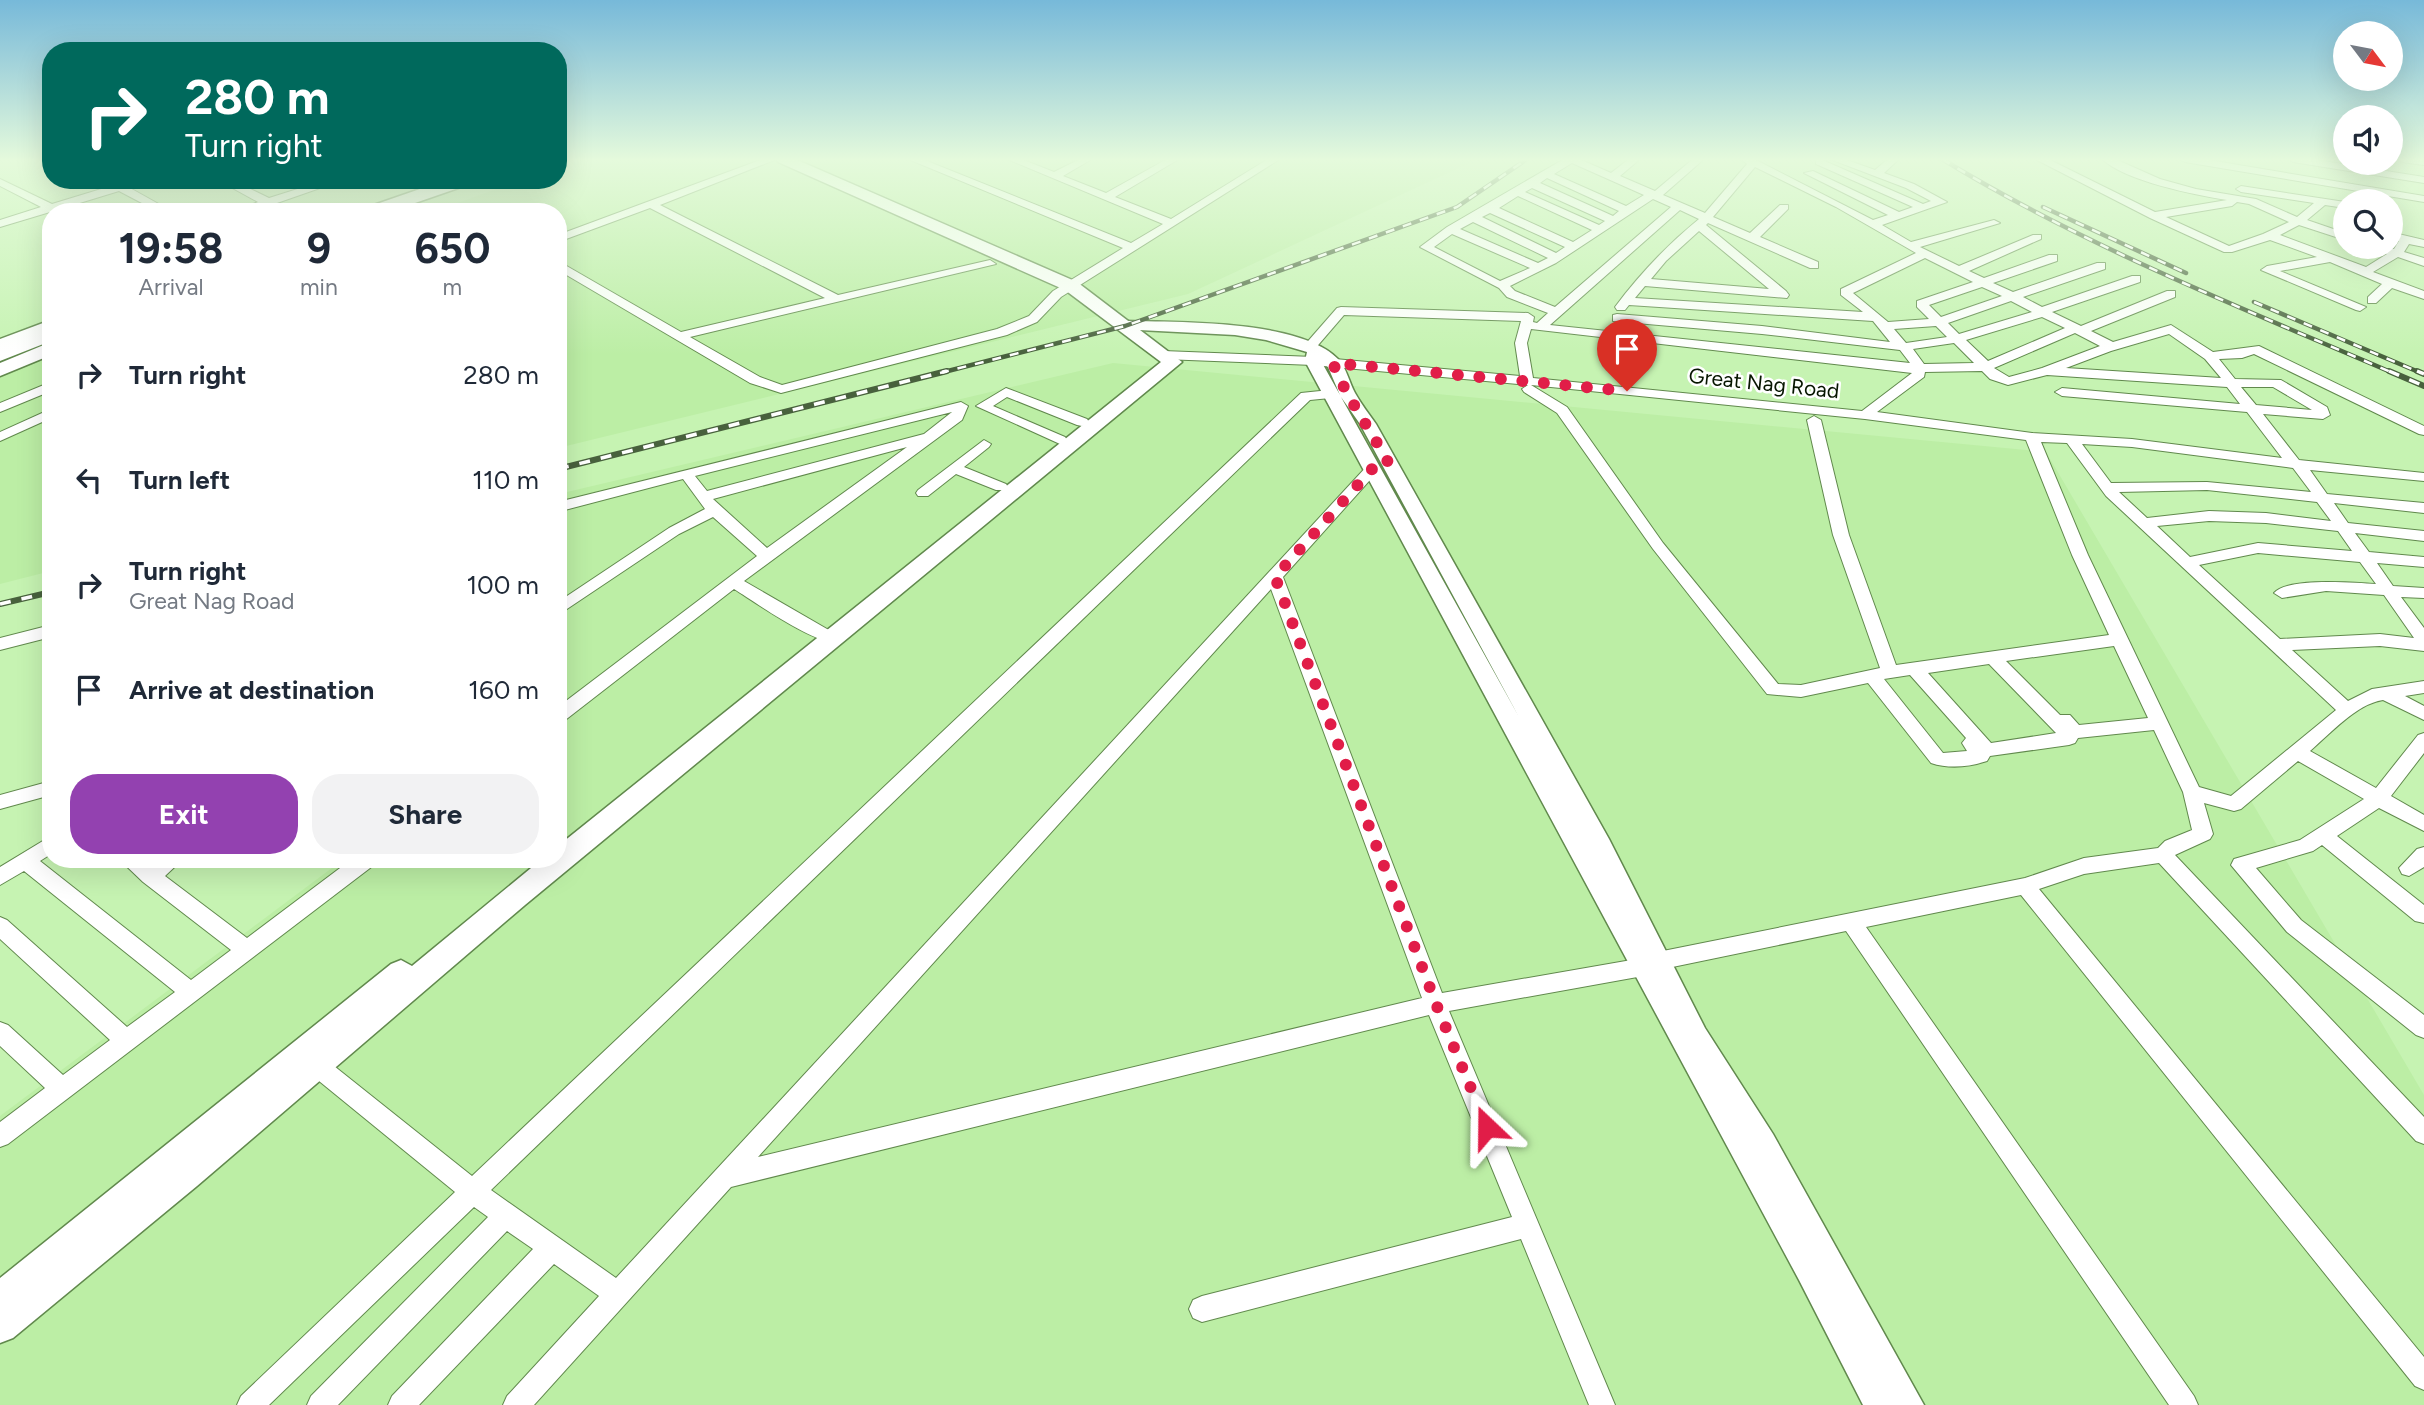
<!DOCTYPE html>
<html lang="en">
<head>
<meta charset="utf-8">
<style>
  :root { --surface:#fff; --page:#f2f2f3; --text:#1f2937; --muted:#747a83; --accent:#9341b0 }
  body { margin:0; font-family:Figtree,sans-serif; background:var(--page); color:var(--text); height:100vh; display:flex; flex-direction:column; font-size:26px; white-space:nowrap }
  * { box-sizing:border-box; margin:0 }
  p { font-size:23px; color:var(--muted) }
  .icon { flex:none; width:38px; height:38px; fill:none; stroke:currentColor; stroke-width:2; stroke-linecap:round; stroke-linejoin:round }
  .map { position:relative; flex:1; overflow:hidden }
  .panel { position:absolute; left:42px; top:203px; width:525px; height:665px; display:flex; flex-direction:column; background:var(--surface); border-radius:28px; box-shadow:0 7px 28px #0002 }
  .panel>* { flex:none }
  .guide { position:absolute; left:42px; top:42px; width:525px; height:147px; border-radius:28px; box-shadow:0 7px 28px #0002; background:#00695c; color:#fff; overflow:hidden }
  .needle { width:46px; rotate:122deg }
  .tools { position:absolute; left:2333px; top:21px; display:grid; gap:14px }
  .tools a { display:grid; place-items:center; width:70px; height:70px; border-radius:50%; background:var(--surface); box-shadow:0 7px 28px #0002; font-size:35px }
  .pin { position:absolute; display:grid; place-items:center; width:60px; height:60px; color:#fff; margin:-72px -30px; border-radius:50% 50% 50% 0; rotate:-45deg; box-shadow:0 0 7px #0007 }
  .pin .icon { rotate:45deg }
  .me { position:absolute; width:77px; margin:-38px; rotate:337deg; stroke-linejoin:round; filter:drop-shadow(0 0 5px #0008) }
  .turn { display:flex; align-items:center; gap:24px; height:147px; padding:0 28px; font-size:32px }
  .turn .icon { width:91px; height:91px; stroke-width:2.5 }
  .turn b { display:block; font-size:49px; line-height:60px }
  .eta { display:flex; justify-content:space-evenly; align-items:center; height:119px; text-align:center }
  .eta b { font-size:42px; font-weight:700; line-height:49px }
  .primary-button { display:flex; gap:14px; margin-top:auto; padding:14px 28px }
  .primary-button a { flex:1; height:80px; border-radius:28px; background:var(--accent); color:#fff; font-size:28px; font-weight:700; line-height:80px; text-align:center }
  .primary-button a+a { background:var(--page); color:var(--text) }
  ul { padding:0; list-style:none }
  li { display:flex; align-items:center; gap:21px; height:105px; padding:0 28px }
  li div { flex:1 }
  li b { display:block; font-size:26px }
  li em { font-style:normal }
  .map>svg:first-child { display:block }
  .built { fill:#bceea5 }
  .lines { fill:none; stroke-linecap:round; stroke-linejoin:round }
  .minor-casing { stroke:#61894d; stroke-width:2 }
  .tertiary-casing { stroke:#61894d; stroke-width:3 }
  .secondary-casing { stroke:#61894d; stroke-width:3 }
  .primary-casing { stroke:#61894d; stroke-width:3 }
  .trunk-casing { stroke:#61894d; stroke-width:3 }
  .minor { fill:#fff; fill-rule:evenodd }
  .tertiary { fill:#fff; fill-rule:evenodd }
  .secondary { fill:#fff; fill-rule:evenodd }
  .primary { fill:#fff; fill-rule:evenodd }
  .trunk { fill:#fff; fill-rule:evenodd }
  .rail-far1-casing { stroke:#48613d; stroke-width:4.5 }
  .rail-casing { stroke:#48613d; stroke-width:6 }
  .rail-far1 { stroke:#fff; stroke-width:2.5; stroke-dasharray:9; stroke-linecap:butt }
  .rail { stroke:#fff; stroke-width:3.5; stroke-dasharray:11; stroke-linecap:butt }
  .route { stroke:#e11d48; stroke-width:12; stroke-dasharray:0 21.6 }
  .labels { text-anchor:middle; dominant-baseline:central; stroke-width:5; stroke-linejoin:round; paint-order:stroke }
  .far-street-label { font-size:21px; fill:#071601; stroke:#fff }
</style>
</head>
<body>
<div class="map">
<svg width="2424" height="1405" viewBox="0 0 2424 1405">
  <rect width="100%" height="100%" fill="#c6f3b2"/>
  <!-- built -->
  <path class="built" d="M584 159H1478L1188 294 558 448V212H432L522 180H558V168Z
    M51 355V571L0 584V377Z
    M1113 363 2046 452 2424 1095V1405H0V1116L344 859H558V498L567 492Z"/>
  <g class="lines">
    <!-- minor casing -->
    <g class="minor-casing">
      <path id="minor" d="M763 159H777L660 205 838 295 990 260 996 264 690 337 760 377 782 385 997 329 1029 316 1053 291 1123 248 908 159H922L1131 243 1163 224 1007 159H1021L1054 172 1080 159H1092L1063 176 1106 193 1167 159H1179L1115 197 1171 219 1268 159H1280L1061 297 1037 322 1007 335 781 393 750 383 558 270V261L681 332 825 298 650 208 558 242V235Z
        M1564 159H1579L1611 173 1629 159H1640L1620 176 1655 191 1693 159H1704L1663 195 1705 213 1747 164 1741 159H1754L1873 220 1888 215 1804 173 1813 171 1899 212 1913 207 1816 164V160L1820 159 1923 204 1931 201 1906 188 1830 159H1844L1875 170 1888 159H1899L1884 173 1914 184 1947 202 1882 225 1911 242 1994 220 2000 223 1920 247 1959 266 2033 235H2041V239L1969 271 1984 278 2049 255H2057V261L1993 283 2013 292 2097 263H2105V269L2023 297 2042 307 2132 276H2140V282L2052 312 2081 326 2167 291H2175V297L2091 331 2113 342 2171 325 2213 352 2259 346 2424 426V435L2419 434 2254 354 2242 358 2219 359 2235 379 2281 380 2327 407 2330 415 2323 419 2263 414 2299 460 2424 473V481L2310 470 2327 494 2424 503V513L2334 503 2348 523 2424 531V541L2355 533 2369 552 2424 557V567L2377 563 2393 586 2424 588V598L2401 597 2424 628V651L2380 646 2292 650 2348 701 2372 689 2424 681V693L2405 696 2424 706V720L2383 700C2356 704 2330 734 2310 751L2376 788 2418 735 2424 733V753L2391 796 2424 815V831L2379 808 2337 836 2424 905V923L2415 921 2322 845 2313 851 2256 868 2301 920 2424 1015V1038L2416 1035 2287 932 2231 865 2234 859 2300 840 2364 799 2298 761 2241 809 2234 811 2204 803 2213 834 2210 839 2175 855 2424 1117V1144L2416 1141 2159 863 2084 874 2039 889 2424 1357V1390L2415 1386 2021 895 1866 927 2194 1396 2198 1405H2169L1846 931 1658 970 1653 968 1650 973 1643 976 1449 1011 1615 1405H1589L1521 1239 1202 1322 1193 1318 1189 1309 1193 1300 1202 1296 1512 1217 1429 1015 731 1187 534 1405H503L507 1396 599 1296 554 1264 419 1405H388L392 1396 533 1249 507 1231 338 1405H307L311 1396 488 1217 474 1207 269 1405H237L241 1396 455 1192 308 1072 305 1065 308 1058 316 1055 324 1058 472 1176 1301 393 1330 390 1337 394 1330 398 1310 400 491 1190 616 1278 1368 465H1378L1380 468 1378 471 1283 577 1442 993 1643 958 1648 960 1651 955 1658 952 2025 878 2084 858 2158 848 2165 841 2192 830 2183 792 2154 730 2078 738 2075 743 2069 745 1990 756 1987 761C1969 767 1949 769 1931 763L1868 683 1801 697 1767 694 1653 549 1557 413 1524 392 1522 389 1528 385 1313 365 1163 359 1156 355 1163 351 1313 357 1520 376 1515 343 1521 321 1344 315 1313 351 1308 352 1302 348 1337 308 1341 307 1528 313 1534 317 1533 322 1537 323 1548 313 1507 297 1499 288 1420 247 1447 227ZM1572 163 1644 195 1626 206 1554 174ZM1755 167 1836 207 1916 253 1841 289V295L1863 312 1635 298 1645 286 1787 298 1789 295 1786 291 1706 225 1708 223 1810 268H1818V262L1760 237 1788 209V205H1780L1750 233 1713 217ZM1547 178 1619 211 1613 216 1540 183ZM1532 188 1605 221 1599 225 1525 192ZM1518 196 1592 230 1573 242 1499 208ZM1653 199 1671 207 1555 307 1515 291 1510 286 1556 263ZM1680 210 1699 219C1667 245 1638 276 1615 307L1617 310H1625L1629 305 1873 321 1890 342 1762 326 1617 314 1613 315V321L1762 334 1900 350 1910 363 1550 325ZM1490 213 1565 247 1556 253 1482 217ZM1473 222 1548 258 1538 263 1460 229ZM1699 231 1769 289 1651 279 1666 261ZM1452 234 1530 268 1500 281 1434 247ZM1925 258 1973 282 1917 301V307L1929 319 1888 322 1853 293ZM1982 287 2002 296 1941 317 1929 305ZM2011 301 2032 312 1959 334 1948 323ZM2042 317 2065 328 1988 361 1966 340ZM1936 326 1947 337 1906 343 1894 329ZM1531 329 1912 373 1862 411 1533 378 1527 343ZM2075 333 2100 346 2042 368 2009 377 1994 368ZM2169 334 2205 359 2221 378 2066 368 2111 351ZM1954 343 1974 363 1924 364 1913 349ZM1982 371 1990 379 2008 385 2047 375 2227 387 2240 404 2062 388 2055 392 2062 396 2247 412 2282 458 2132 439 2032 433 1877 412 1924 377 1925 372ZM1531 385 1865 419 2026 440 2072 555 2109 635 1896 665 1849 535 1821 420 1814 416 1807 420 1833 535 1880 668 1801 685 1778 684 1663 543 1567 407ZM2241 387H2273L2312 410 2256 405ZM2041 442 2067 443 2106 496 2336 710 2231 796 2199 787 2088 555ZM2082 444 2132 447 2293 468 2311 492 2207 482 2111 483ZM2207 490 2317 502 2331 521 2266 513 2209 511 2147 518 2119 492ZM2209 521 2266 523 2338 531 2352 551 2258 543 2190 557 2157 526ZM2258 553 2360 562 2376 584C2354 583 2288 577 2274 593L2282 598 2326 591 2384 595 2414 638 2380 634 2280 639 2199 565ZM1271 589 1422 998 758 1157ZM2114 646 2148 718 2079 725 2070 715H2060L2006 661ZM1989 664 2056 733 1991 743 1928 673ZM1910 675 1966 738 1962 743 1967 751 1943 753 1884 679Z
        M2035 159H2048L2155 212 2227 200C2195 195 2125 181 2102 159H2115L2160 179 2196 189 2256 199 2297 217 2314 203 2241 192 2236 189 2241 186 2345 202V208L2325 205 2307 220 2345 233V240L2299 225 2280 235 2366 267 2387 254 2371 247 2394 249 2399 241 2390 239V232L2424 240V247L2409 244 2404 252 2424 258V266L2398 257 2373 272 2424 291V299L2392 288 2376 303H2368V297L2382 284 2330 262 2280 271 2366 307 2360 311 2356 310 2261 270 2267 266 2317 257 2270 240 2232 252H2224L2150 218ZM2237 202 2249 204 2289 222 2263 234 2229 246 2166 217 2232 206Z
        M2180 159H2203L2424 196V202L2185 162Z
        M2288 159H2311L2424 177V183L2293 162Z
        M2397 159H2424V165L2402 162Z
        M0 179 52 204 111 186 116 182 149 180 130 188 173 212H159L119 191 60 209 61 212H50L0 227V220L41 207 0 186Z
        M218 180H232L269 198 326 180H343L277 203 290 212H277L267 206 251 212H234L258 202Z
        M51 382V391L0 412V403Z
        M1006 388 1087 419 1089 422 1082 426 1077 425 1007 397 993 406 1065 437 1067 440 1060 444 976 406Z
        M961 402 968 406 962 420 744 581 827 629 841 634 843 638 841 642C819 648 755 602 734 589L564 721 558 722V707L757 556 713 517 679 534 558 615V602L669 528 705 509 683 479 561 511 558 510V502ZM952 412 924 434 707 491 695 476ZM907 447 767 548 713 499Z
        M51 409V418L0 441V432Z
        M984 440 991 444 989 447 964 467 1006 484 1008 487 1006 490H996L956 474 928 496H918L916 493 918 490Z
        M51 625V637L0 650V638Z
        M51 781V795L0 809V795Z
        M51 836V854L40 861 191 980 231 950 143 882 119 859H143L151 865 158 859H183L165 876 247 938 352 859H377L374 865 8 1144 0 1147V1122L45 1088 0 1046V1022L8 1025 63 1075 110 1040 0 939V917L7 920 127 1027 175 992 24 871 0 885V867Z
        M2424 847V867L2409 876 2402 874 2399 868 2417 849Z"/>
    </g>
    <!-- tertiary casing -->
    <g class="tertiary-casing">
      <path id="tertiary" d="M1125 321C1178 322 1301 320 1338 359 1347 369 1349 382 1355 393 1361 404 1369 414 1376 424L1609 839 1705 1028 1773 1134 1924 1405H1863L1799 1280 1305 361 1307 352 1266 340 1235 335 1120 329 1117 326 1120 323ZM1321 361 1328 367 1340 395ZM1341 397 1360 424 1519 717Z"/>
    </g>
    <!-- secondary casing -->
    <g class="secondary-casing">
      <path id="secondary" d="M776 159H795L1077 282 1182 362 525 905 197 1186 13 1338 0 1343V1278L391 964 401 960 412 966 542 859H558V846L1161 362 1065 290 778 162Z"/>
    </g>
    <!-- primary casing -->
    <g class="primary-casing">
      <path id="primary" d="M51 320V333L0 352V339Z
        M51 342V355L0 376V363Z"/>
    </g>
    <!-- trunk casing -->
    <g class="trunk-casing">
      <path id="trunk" d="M446 180H472L470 184 389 212H362L365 208Z
        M51 328V341L0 361V348Z"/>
    </g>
    <!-- minor -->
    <use href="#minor" class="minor"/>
    <!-- tertiary -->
    <use href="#tertiary" class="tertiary"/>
    <!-- secondary -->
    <use href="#secondary" class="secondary"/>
    <!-- primary -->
    <use href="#primary" class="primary"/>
    <!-- trunk -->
    <use href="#trunk" class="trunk"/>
    <!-- rail-far1 casing -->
    <g class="rail-far1-casing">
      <path id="rail-far1" d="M1942 159C2084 246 2240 307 2393 373
        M2043 207 2186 273
        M2254 302 2421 373
        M940 373 1125 326 1457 207 1527 159"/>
    </g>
    <!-- rail casing -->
    <g class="rail-casing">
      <path id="rail" d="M2389 371 2424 386
        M2417 371 2424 374
        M558 469 947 371
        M0 604 51 592"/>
    </g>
    <!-- rail-far1 -->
    <use href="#rail-far1" class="rail-far1"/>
    <!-- rail -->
    <use href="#rail" class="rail"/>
  </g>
  <!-- sky -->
  <linearGradient id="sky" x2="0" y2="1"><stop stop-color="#77b9d9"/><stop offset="0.45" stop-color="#e5fadc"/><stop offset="1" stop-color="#e5fadc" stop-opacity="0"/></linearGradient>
  <rect width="2424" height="355" fill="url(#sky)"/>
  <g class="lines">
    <!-- route -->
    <path class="route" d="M1487 1127 1436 1004 1275 577 1373 468 1389 464C1371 430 1347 399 1333 363L1627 391"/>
  </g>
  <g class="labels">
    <!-- far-street labels -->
    <g class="far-street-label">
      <text transform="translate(1764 383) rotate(6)">Great Nag Road</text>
    </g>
  </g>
</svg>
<div class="tools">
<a><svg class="needle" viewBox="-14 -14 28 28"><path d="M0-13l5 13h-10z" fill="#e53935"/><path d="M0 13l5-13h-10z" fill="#747a83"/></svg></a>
<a><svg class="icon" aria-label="sound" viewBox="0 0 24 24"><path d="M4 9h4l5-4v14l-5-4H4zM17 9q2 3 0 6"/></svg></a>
<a><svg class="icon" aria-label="search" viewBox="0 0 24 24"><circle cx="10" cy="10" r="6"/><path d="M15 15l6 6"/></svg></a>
</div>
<div class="pin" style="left:1627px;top:391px;background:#d93025"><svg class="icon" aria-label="arrive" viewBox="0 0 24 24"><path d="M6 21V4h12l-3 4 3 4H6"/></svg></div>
<svg class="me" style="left:1487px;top:1127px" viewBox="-20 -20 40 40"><path d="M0-17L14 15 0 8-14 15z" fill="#e11d48" stroke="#fff" stroke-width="4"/></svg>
<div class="guide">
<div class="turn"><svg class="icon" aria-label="right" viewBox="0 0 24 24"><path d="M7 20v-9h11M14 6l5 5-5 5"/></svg><div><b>280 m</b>Turn right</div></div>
</div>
<section class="panel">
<div class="eta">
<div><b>19:58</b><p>Arrival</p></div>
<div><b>9</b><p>min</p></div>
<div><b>650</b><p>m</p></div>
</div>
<ul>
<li><svg class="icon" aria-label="right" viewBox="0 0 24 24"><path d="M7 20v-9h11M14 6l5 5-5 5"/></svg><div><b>Turn right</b></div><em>280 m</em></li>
<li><svg class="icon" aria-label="left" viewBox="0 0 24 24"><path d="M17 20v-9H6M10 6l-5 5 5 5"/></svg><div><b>Turn left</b></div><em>110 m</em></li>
<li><svg class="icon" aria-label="right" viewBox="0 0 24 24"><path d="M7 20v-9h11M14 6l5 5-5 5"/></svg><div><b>Turn right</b><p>Great Nag Road</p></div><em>100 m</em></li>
<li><svg class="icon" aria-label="arrive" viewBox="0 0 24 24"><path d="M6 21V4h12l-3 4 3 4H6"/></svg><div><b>Arrive at destination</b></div><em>160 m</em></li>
</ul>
<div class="primary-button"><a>Exit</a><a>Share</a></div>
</section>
</div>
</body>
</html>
